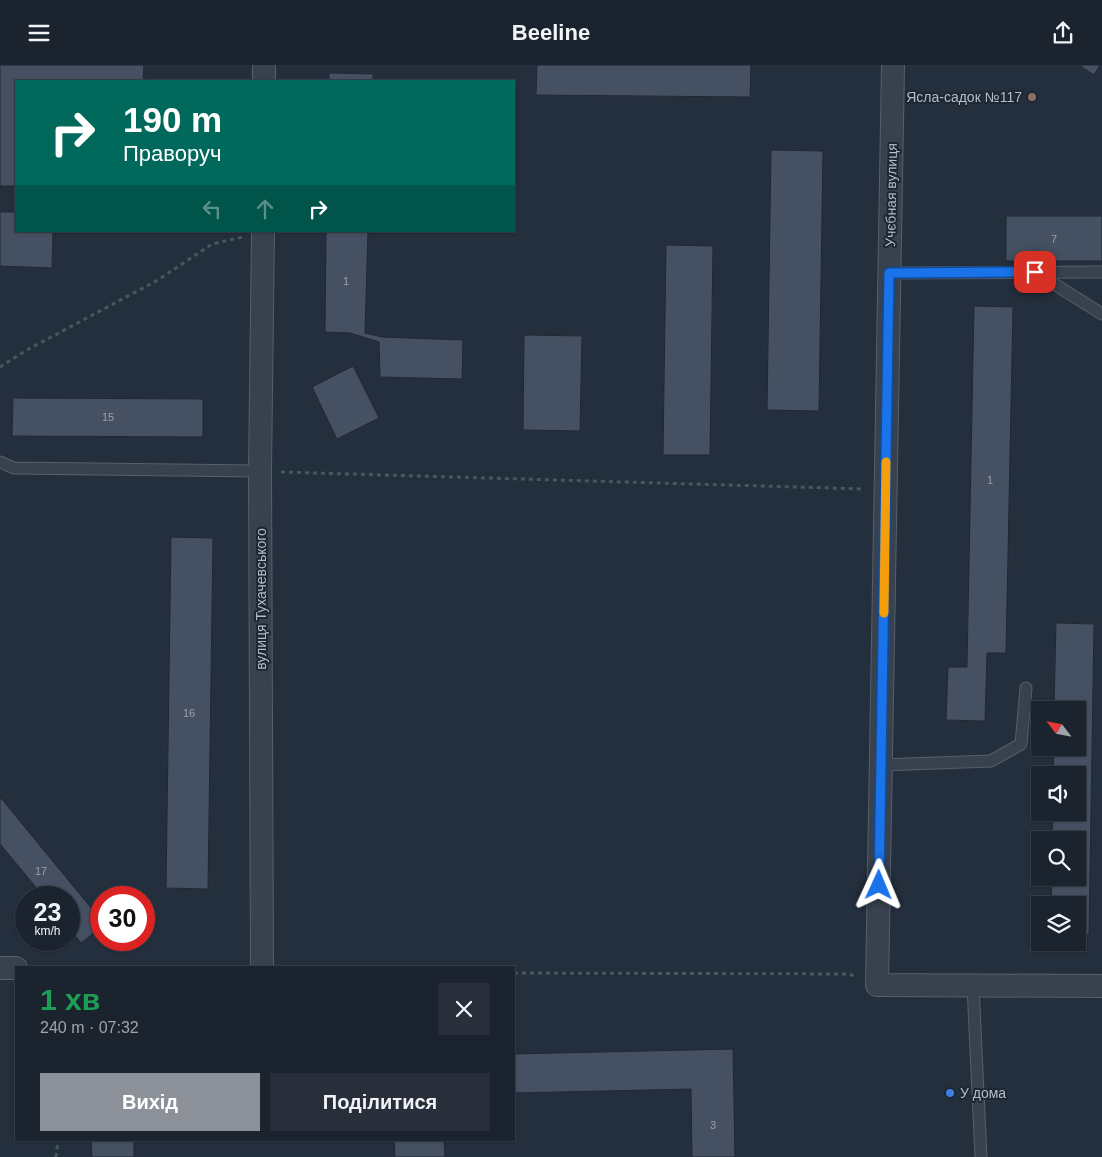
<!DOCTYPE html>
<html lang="uk">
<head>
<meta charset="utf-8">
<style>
  :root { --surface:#1b232e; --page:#282f3a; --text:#f1f3f6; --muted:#a0a4aa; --line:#39404a; --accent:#8c9099 }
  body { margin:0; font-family:Arial,sans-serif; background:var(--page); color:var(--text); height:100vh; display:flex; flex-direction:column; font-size:19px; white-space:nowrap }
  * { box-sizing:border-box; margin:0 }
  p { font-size:16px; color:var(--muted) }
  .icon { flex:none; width:28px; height:28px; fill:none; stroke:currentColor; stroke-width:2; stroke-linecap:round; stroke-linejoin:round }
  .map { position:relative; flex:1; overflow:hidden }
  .side { position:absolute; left:15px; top:901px; width:500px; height:175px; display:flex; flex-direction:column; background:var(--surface); border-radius:0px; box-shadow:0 1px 4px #0004,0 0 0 1px var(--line) }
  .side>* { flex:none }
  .top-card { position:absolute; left:15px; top:15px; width:500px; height:152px; border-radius:0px; box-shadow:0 1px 4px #0004,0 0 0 1px var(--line); background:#00695c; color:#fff; overflow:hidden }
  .needle { width:32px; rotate:302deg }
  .buttons { position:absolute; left:1031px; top:636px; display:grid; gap:10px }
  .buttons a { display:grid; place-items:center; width:55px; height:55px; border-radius:0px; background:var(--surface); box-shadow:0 1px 4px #0004,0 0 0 1px var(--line); font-size:25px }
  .speed { position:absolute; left:15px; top:821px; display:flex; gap:10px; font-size:25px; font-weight:700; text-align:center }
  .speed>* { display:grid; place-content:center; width:65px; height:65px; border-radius:50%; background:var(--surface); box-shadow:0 1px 4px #0004,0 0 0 1px var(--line); line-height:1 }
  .speed small { font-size:12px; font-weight:400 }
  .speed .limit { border:8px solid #d22; background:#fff; color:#111 }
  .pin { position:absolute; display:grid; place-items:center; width:42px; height:42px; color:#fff; margin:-21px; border-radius:10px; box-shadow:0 2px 8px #0006 }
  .me { position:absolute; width:55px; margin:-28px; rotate:1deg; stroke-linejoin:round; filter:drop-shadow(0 0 4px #0008) }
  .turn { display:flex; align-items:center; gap:18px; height:105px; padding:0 25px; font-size:22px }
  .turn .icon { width:65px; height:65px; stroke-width:2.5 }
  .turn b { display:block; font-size:35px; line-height:42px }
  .lanes { display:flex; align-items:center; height:48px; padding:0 25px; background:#0003; justify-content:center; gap:25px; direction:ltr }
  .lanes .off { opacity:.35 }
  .round { display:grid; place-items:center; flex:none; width:52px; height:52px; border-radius:0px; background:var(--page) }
  .head { display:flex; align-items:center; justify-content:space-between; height:85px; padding:0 25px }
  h1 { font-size:30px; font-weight:700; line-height:38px; color:#1e9e55 }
  .cta { display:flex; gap:10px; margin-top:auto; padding:10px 25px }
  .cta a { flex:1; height:58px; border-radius:0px; background:var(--accent); color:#fff; font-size:20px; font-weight:700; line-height:58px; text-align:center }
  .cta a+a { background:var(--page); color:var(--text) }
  header { display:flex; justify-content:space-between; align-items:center; height:65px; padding:0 25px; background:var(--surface); font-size:22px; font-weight:700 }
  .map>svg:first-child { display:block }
  .building { fill:#455162; stroke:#1f2835 }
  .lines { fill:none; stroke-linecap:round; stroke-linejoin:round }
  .lane-casing { stroke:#565f6c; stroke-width:13 }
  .street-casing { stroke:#565f6c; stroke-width:24 }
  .path { stroke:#44595c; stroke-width:3; stroke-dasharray:4 4; stroke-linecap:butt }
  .lane { stroke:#38414e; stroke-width:11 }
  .street { stroke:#38414e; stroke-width:22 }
  .route-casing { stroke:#114b97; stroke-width:12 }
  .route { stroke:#1a73e8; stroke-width:9 }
  .slow { stroke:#f59e0b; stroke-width:9 }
  .education-dot { fill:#8d6e63; stroke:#1d2633; stroke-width:2 }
  .shop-dot { fill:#3f7fe0; stroke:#1d2633; stroke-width:2 }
  .labels { text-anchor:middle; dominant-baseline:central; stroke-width:4; stroke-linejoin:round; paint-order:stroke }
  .number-label { font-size:11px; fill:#98a1af }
  .poi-label { font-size:14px; fill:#b4bcc9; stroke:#1d2633; text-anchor:end }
  .street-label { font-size:14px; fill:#b4bcc9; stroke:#1d2633 }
</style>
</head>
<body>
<header><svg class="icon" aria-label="menu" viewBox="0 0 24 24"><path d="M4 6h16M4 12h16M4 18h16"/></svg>Beeline<svg class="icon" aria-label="share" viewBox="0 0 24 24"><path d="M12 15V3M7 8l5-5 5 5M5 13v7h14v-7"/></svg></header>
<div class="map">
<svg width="1102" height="1092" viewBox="0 0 1102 1092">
  <rect width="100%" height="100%" fill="#242f3e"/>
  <!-- building -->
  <path class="building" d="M0 0H144L143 16H16V121H0Z
    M537 0H751L750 32 536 30Z
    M1079 0H1100L1094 10Z
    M329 8 373 9V16H329Z
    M771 85 823 86 819 346 767 345Z
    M0 147H16V166H53L52 203 0 201Z
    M1006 151H1102V196H1006Z
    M326 166H368L365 268 382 272 463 275 462 314 380 312 379 277 350 268 325 267Z
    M666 180 713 181 710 390H663Z
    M974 241 1013 242 1006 588H987L985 656 946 655 948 602H967Z
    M524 270 582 271 580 366 523 365Z
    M353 301 379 353 337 374 312 322Z
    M13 333 203 334V372L12 371Z
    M171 472 213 473 208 824 166 823Z
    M1056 558 1094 559 1089 870H1078V840H1051L1052 812H1078V775H1052L1053 748H1078V710H1053L1054 682H1078V645H1054Z
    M0 732 101 855V862L81 878 69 863V832H44L0 779Z
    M733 984 735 1092H692L691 1024 514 1028V989Z
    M91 1075H134V1092H92Z
    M394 1075H444L445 1092H395Z"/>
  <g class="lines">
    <!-- lane casing -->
    <g class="lane-casing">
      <path id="lane" d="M1035 207 1102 249
        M889 208 1102 207
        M0 397 14 403 260 406
        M881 700 991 696 1021 679 1026 623
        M973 920 981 1092"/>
    </g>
    <!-- street casing -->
    <g class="street-casing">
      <path id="street" d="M893 0 877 920 1102 921
        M264 16V0
        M262 902 260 406 263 166
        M0 903H16"/>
    </g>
    <!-- path -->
    <path class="path" d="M0 302 25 286 158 215 212 179 243 172
      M281 407 865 424
      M514 908 848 909 855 911
      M56 1092 58 1075"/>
    <!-- lane -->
    <use href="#lane" class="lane"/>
    <!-- street -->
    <use href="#street" class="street"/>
  </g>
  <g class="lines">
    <!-- route casing -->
    <g class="route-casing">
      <path id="route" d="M879 820 889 208 1035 207"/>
    </g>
    <!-- route -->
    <use href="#route" class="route"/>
    <!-- slow -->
    <path class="slow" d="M884 548 886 397"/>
  </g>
  <!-- markers -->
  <circle class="education-dot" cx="1032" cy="32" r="5"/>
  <circle class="shop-dot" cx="950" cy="1028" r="5"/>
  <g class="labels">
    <!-- number labels -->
    <g class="number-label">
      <text x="1054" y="174">7</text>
      <text x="346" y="216">1</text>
      <text x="108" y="352">15</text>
      <text x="990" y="415">1</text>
      <text x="189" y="648">16</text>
      <text x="41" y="806">17</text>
      <text x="713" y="1060">3</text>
    </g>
    <!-- poi labels -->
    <g class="poi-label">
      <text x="1022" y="32">Ясла-садок №117</text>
      <text x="960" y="1028" text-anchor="start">У дома</text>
    </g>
    <!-- street labels -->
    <g class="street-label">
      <text transform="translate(891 130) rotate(-89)">Учєбная вулиця</text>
      <text transform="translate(261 534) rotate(-90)">вулиця Тухачевського</text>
    </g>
  </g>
</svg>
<div class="buttons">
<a><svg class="needle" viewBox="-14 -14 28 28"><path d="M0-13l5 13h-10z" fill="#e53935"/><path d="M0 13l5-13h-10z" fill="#a0a4aa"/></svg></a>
<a><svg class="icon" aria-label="sound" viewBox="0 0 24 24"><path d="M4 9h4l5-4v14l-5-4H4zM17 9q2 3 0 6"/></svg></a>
<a><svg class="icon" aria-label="search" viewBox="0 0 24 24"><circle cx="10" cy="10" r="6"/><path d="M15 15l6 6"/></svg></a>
<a><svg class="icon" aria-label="layers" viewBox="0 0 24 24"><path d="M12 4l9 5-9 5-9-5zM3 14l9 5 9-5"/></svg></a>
</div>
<div class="speed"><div>23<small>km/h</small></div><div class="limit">30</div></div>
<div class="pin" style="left:1035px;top:207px;background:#d93025"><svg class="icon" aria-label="arrive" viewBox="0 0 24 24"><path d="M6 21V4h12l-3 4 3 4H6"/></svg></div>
<svg class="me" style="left:879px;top:820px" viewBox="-20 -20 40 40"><path d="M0-17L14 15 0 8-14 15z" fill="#1a73e8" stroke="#fff" stroke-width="4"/></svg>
<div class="top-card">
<div class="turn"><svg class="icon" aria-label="right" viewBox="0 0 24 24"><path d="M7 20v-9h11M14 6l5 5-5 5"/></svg><div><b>190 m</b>Праворуч</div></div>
<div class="lanes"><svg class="icon off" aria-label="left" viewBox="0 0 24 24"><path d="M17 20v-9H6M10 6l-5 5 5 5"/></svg><svg class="icon off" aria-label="ahead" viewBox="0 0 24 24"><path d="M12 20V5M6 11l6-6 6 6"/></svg><svg class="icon" aria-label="right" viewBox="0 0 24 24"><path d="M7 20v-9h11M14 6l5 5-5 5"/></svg></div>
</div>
<section class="side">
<div class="head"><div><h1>1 хв</h1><p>240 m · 07:32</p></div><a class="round"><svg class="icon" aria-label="close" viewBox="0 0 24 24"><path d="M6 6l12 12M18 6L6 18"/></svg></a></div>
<div class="cta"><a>Вихід</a><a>Поділитися</a></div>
</section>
</div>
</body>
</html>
